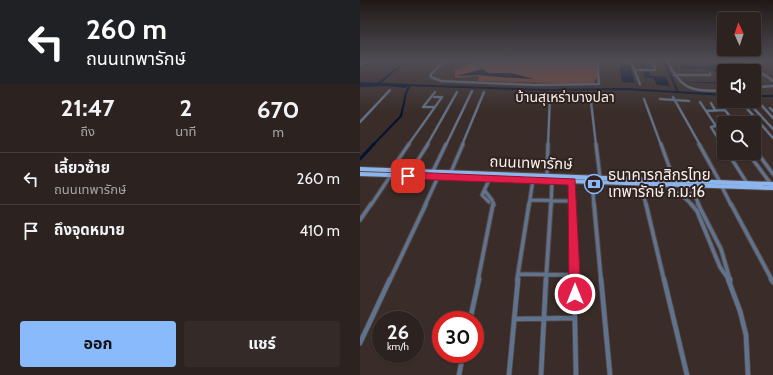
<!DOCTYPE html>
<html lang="th">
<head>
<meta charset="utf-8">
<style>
  :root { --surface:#2c221f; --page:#342a28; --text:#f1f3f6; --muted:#a6a4a4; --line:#483f3d; --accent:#89bafc }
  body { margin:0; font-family:Cabin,"Noto Sans Thai",sans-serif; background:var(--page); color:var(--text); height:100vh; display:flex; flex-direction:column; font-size:15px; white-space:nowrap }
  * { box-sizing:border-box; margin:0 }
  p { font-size:13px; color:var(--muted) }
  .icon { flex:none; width:22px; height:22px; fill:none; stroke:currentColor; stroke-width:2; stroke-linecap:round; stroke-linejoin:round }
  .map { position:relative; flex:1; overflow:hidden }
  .sheet { display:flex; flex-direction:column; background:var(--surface); width:360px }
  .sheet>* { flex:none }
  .banner { background:#202124; color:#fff; overflow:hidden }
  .needle { width:26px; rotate:357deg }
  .fabs { position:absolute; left:357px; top:12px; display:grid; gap:8px }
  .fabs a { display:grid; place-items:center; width:44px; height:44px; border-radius:4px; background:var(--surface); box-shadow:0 1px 3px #0004,0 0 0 1px var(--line); font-size:20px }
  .speed { position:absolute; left:12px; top:311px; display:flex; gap:8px; font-size:20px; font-weight:700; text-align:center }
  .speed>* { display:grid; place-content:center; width:52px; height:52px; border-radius:50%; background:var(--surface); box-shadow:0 1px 3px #0004,0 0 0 1px var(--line); line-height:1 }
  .speed small { font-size:10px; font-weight:400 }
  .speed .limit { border:6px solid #d22; background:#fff; color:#111 }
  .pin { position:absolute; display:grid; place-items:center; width:34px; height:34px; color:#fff; margin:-17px; border-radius:8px; box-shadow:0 2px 6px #0006 }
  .me { position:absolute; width:44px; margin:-22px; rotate:0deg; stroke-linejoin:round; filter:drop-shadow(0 0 3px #0008) }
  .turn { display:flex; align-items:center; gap:14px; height:84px; padding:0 20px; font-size:18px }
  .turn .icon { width:52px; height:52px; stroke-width:2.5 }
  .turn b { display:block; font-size:28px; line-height:34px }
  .eta { display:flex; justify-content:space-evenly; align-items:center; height:68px; text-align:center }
  .eta b { font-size:24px; font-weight:700; line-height:28px }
  .button { display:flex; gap:8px; margin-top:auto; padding:8px 20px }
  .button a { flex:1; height:46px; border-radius:4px; background:var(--accent); color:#111; font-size:16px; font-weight:700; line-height:46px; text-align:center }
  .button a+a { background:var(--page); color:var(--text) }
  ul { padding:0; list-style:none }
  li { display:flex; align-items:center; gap:12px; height:52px; padding:0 20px; border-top:1px solid var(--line) }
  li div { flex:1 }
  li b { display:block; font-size:15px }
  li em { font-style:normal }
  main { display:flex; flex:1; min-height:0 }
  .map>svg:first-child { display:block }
  .green { fill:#834738 }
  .water { fill:#001331 }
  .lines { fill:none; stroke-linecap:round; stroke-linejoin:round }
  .canal-far1 { stroke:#001331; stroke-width:2 }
  .canal { stroke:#001331; stroke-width:3 }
  .river { fill:#001331; fill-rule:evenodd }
  .minor-far3-casing { stroke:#554845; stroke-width:3 }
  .minor-far2-casing { stroke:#554845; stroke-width:5 }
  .minor-far1-casing { stroke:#554845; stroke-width:5.5 }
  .minor-casing { stroke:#554845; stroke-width:6 }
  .primary-casing { stroke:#554845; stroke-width:2 }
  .minor-far3 { stroke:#5f738e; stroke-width:2 }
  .minor-far2 { stroke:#5f738e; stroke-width:3 }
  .minor-far1 { stroke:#5f738e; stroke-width:3.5 }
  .minor { stroke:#5f738e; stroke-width:4.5 }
  .primary { fill:#8bb5ec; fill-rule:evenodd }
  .route { fill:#e11d48; stroke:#92132f }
  .labels { text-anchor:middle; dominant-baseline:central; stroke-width:4; stroke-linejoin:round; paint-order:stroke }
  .far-quarter-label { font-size:14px; fill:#f9f0ee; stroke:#30231f }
  .street-label { font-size:15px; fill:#f9f0ee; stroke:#30231f }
  .poi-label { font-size:15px; fill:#f9f0ee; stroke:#30231f; text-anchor:start }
</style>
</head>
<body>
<main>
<section class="sheet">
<div class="banner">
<div class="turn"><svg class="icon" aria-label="left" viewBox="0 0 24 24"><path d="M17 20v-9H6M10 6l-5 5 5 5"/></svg><div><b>260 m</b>ถนนเทพารักษ์</div></div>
</div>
<div class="eta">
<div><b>21:47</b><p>ถึง</p></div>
<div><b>2</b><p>นาที</p></div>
<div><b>670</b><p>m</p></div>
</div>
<ul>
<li><svg class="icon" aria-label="left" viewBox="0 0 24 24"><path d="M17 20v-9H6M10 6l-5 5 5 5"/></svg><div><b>เลี้ยวซ้าย</b><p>ถนนเทพารักษ์</p></div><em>260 m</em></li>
<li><svg class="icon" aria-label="arrive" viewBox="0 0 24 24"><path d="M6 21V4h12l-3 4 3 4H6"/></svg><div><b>ถึงจุดหมาย</b></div><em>410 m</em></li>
</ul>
<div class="button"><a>ออก</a><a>แชร์</a></div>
</section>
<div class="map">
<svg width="413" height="375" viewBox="0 0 413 375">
  <rect width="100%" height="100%" fill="#3a2d29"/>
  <!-- green -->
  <path class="green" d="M117 61H202L236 67 238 76 232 84 118 81 119 76 95 78V70Z"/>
  <!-- water -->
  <path class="water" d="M280 61H283L291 76 306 77 310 86 297 85 293 78H285Z
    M348 61 360 66 379 65 385 69H363L361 71 364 75V84L322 82H361L362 78C354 66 336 69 323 69L320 67 321 65 348 67 352 65Z
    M259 64 270 65 275 83 262 82Z
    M122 69 129 73H151L174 79 139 77 120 75 97 76Z
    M0 82 52 84 45 88 25 86 0 87Z"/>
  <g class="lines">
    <!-- canal-far1 -->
    <path class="canal-far1" d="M304 61 318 92
      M46 85 186 90 266 89 364 95
      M394 96H413
      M13 145 41 116 46 93 50 85"/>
    <!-- canal -->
    <path class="canal" d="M0 159 14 144"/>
    <!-- river -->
    <path class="river" d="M45 61H47L19 85H17V83Z"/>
    <!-- minor-far3 casing -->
    <g class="minor-far3-casing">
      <path id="minor-far3" d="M84 61 71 74V77L81 81 175 85 239 84 237 61
        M211 61 237 65
        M268 61 272 64 280 84
        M307 61C323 92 331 90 364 91
        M333 61H341
        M385 61 413 81
        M388 62H404
        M0 65 5 62
        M274 70H295L293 61
        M314 75H350V73
        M394 75H402L401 73
        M395 83 400 88
        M399 87 413 86
        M230 93 236 145
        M182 96H190L188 145
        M74 97H82L75 107
        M313 97 340 145
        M395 98 413 118
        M284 99 301 145
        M300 99 329 101
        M358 101 375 123
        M387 101 413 129
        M340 102 356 126 351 127 362 145
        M351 103 355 110
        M382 103 413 138
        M410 108 413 111
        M346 111 365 110
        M358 117 372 119
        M0 122 30 90
        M48 145 75 107H63L75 92
        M67 145 97 92
        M86 145 112 91
        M102 145 124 92"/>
    </g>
    <!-- minor-far2 casing -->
    <g class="minor-far2-casing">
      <path id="minor-far2" d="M236 144 240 177
        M301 144 314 180
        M339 144 360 182
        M362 144 364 148
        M394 148 413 174
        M368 153 387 183
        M388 153 411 184
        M31 170 49 144
        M51 171 68 144
        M73 171 86 144
        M91 172 103 144
        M187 175 188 144
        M212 181V205
        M232 182 234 205
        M281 184 286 205
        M306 185C314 193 325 196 332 205
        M331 186 339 205
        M362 187 371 205
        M125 191 132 200
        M322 196 333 193
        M170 200 213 201
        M129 202 122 195 130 178
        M133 202 134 205
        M11 205 31 175
        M65 205 78 177
        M169 205 173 180
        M191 205 192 181"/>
    </g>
    <!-- minor-far1 casing -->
    <g class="minor-far1-casing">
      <path id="minor-far1" d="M212 204 214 280
        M234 204 241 280
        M286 204 304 280
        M331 204 337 211 360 267 369 280
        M338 204 361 249 370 280
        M371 204 412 280
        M0 220 11 204
        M158 274 215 275
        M30 280 66 204
        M118 280 133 204
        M157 280 169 204
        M186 280 191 204"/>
    </g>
    <!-- minor casing -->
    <g class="minor-casing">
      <path id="minor" d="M214 279 216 375
        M241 279 250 375
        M304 279 327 375
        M368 279 380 311 386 335 388 375
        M370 279V282
        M411 279 413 282
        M154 319 215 318
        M110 320 119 279
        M0 343 30 279
        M99 375 103 354
        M149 375 158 279
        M181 375 186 279"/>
    </g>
    <!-- primary casing -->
    <g class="primary-casing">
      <path id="primary" d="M0 167 413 182V186L0 171Z
        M0 172 413 186V190L0 176Z"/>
    </g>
    <!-- minor-far3 -->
    <use href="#minor-far3" class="minor-far3"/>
    <!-- minor-far2 -->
    <use href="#minor-far2" class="minor-far2"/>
    <!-- minor-far1 -->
    <use href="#minor-far1" class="minor-far1"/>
    <!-- minor -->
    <use href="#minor" class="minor"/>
    <!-- primary -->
    <use href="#primary" class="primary"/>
  </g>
  <!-- sky -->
  <linearGradient id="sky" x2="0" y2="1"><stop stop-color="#201917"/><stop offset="0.54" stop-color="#4f4c54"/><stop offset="1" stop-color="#4f4c54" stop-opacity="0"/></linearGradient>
  <rect width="413" height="113" fill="url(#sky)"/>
  <!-- route -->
  <path class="route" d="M48 172 215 179 221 294 219 299 215 301 210 299 209 294 208 185 48 179 44 176Z"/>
  <!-- icons -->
  <defs>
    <g id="bank-ring" transform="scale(1)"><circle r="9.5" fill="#30231f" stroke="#89bafc" stroke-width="1.5"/><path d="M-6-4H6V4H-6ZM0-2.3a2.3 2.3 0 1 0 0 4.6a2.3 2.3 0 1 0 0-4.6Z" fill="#89bafc"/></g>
  </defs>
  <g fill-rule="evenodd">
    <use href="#bank-ring" x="234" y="184"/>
  </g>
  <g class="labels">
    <!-- far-quarter labels -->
    <g class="far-quarter-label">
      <text x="205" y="97">บ้านสุเหร่าบางปลา</text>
    </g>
    <!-- street labels -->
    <g class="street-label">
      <text transform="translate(171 163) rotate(2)">ถนนเทพารักษ์</text>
    </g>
    <!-- poi labels -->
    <g class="poi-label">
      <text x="248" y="175">ธนาคารกสิกรไทย<tspan x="248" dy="17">เทพารักษ์ ก.ม.16</tspan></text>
    </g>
  </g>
</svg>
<div class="fabs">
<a><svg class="needle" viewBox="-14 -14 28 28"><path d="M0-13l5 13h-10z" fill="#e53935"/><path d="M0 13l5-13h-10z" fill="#a6a4a4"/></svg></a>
<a><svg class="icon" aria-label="sound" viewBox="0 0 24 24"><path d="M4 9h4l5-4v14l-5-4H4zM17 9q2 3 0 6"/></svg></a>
<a><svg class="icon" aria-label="search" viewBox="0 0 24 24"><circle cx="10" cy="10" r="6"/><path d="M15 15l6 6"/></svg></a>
</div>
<div class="speed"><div>26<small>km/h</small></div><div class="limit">30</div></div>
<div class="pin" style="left:48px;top:176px;background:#d93025"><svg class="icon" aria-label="arrive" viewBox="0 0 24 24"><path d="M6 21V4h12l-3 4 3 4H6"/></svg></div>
<svg class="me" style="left:215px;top:294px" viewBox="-20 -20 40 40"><circle r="17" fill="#e11d48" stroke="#fff" stroke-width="3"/><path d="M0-11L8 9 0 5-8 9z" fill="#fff"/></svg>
</div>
</main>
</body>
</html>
